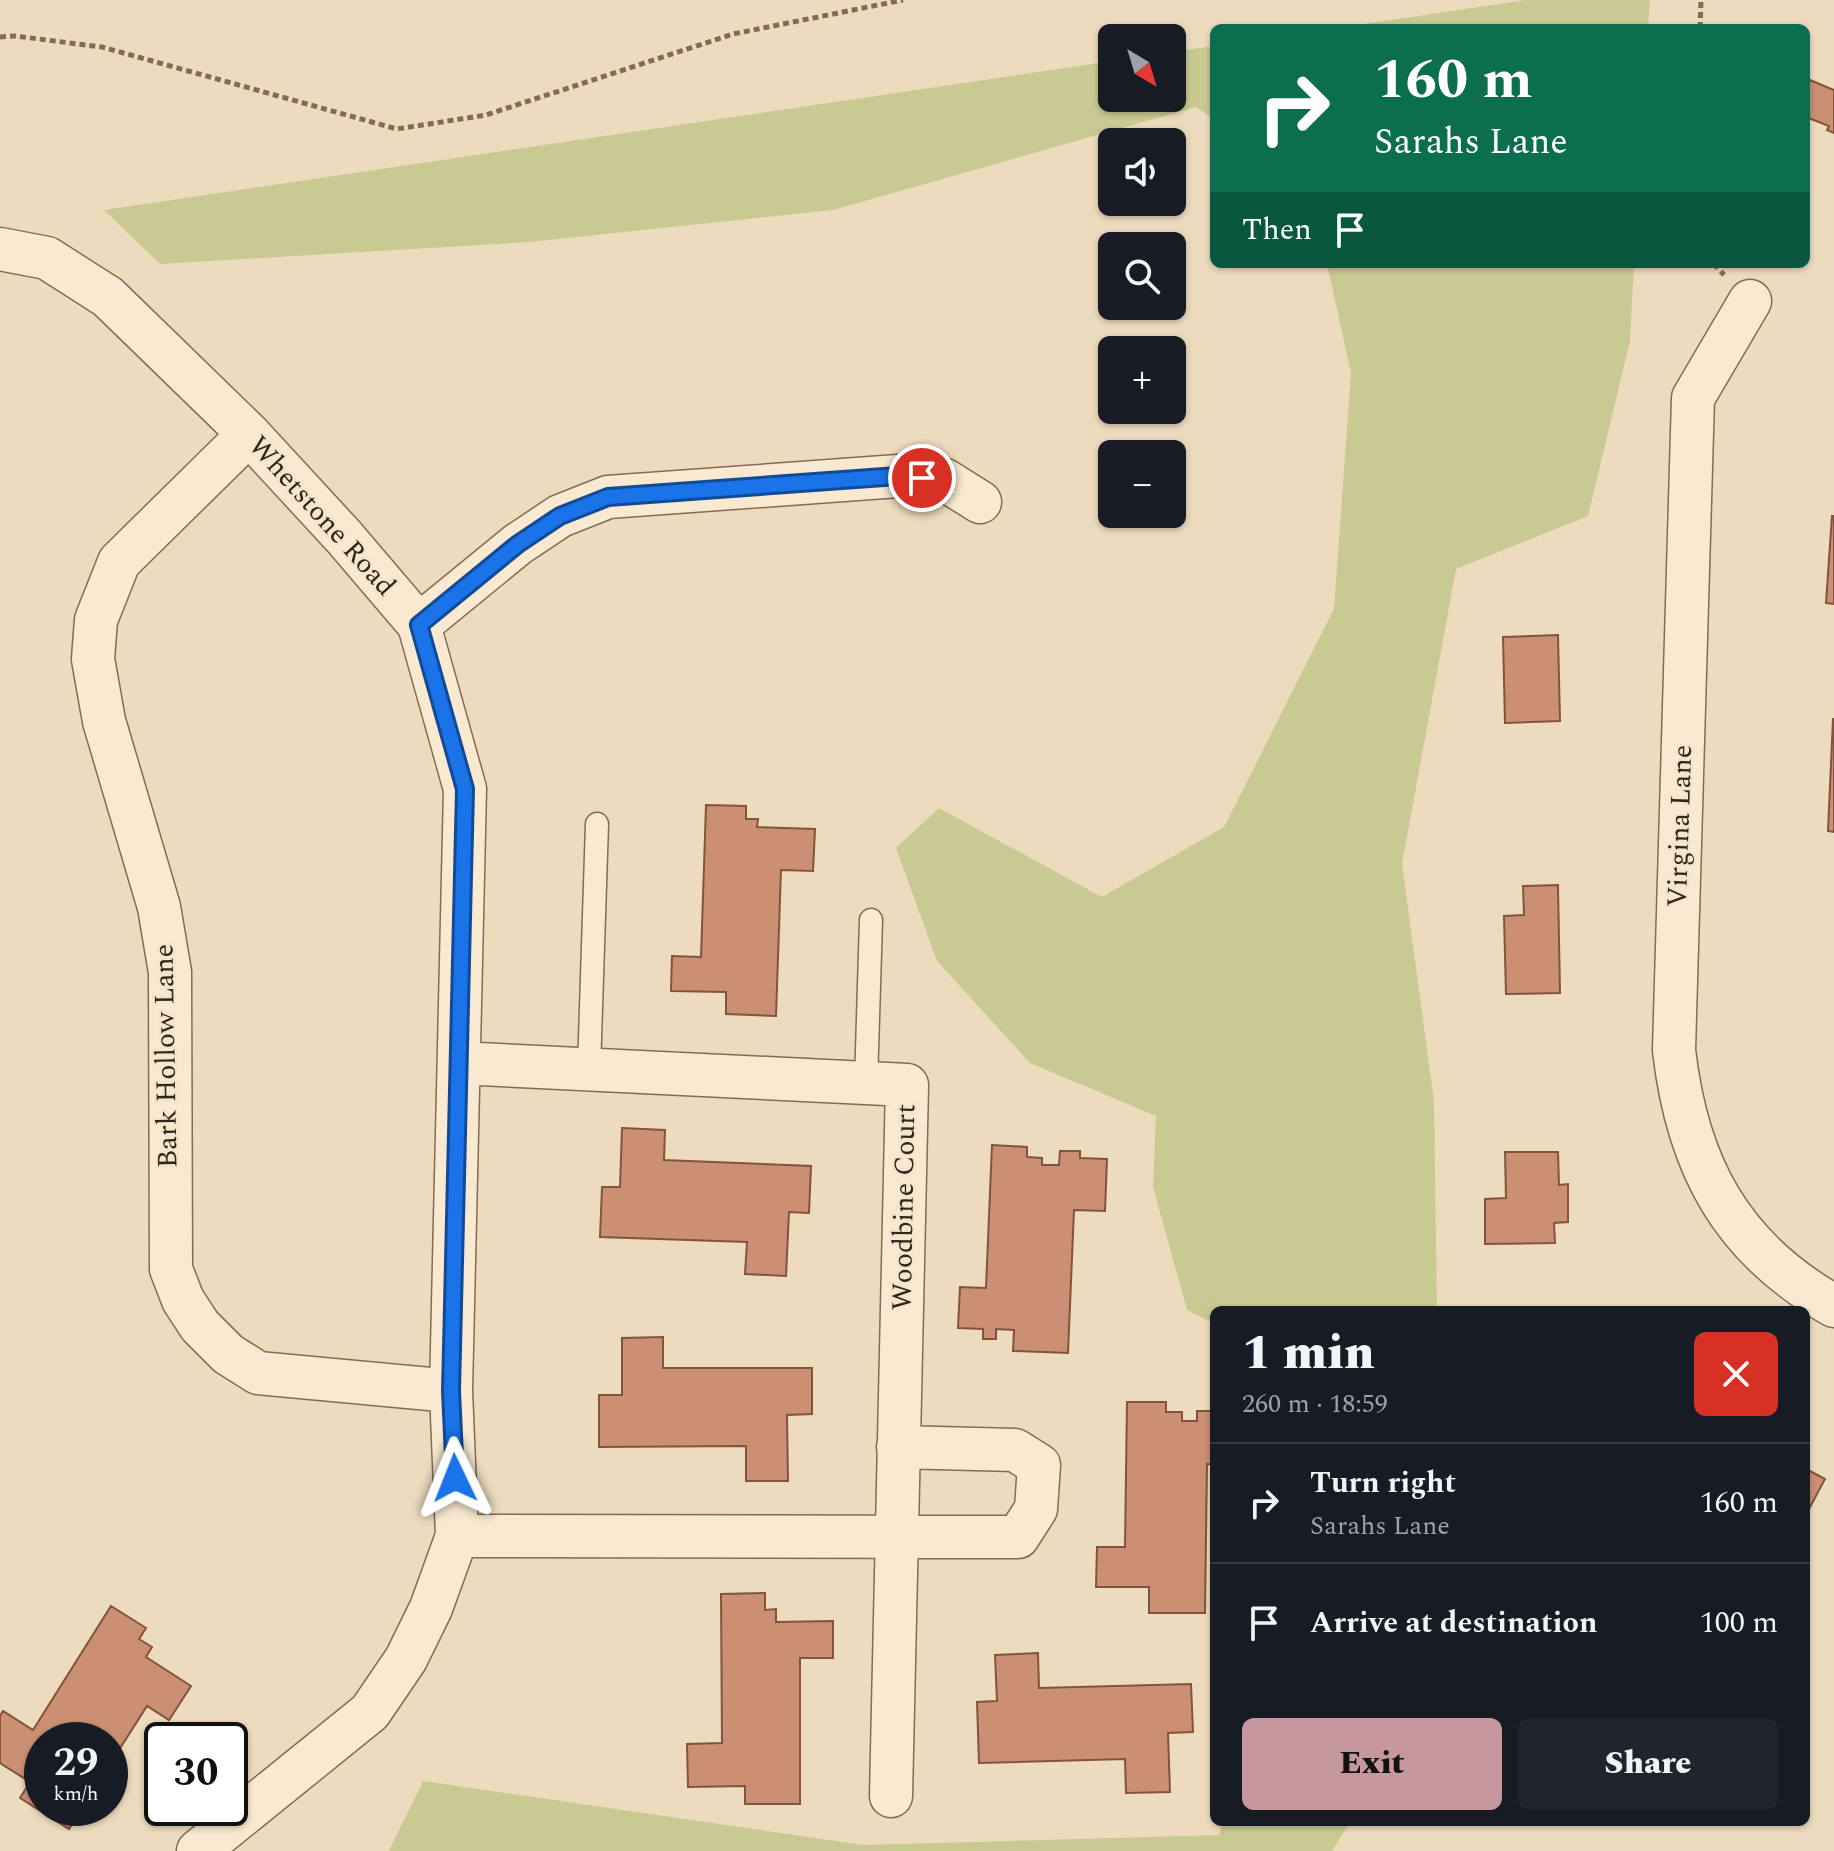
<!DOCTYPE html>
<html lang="en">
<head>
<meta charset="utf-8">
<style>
  :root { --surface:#171b24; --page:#20242c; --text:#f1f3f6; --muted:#9ea1a6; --line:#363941; --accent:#c6989e }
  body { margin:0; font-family:Spectral,serif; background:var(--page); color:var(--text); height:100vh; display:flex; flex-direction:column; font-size:30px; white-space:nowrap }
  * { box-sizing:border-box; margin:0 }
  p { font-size:26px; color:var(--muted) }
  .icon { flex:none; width:44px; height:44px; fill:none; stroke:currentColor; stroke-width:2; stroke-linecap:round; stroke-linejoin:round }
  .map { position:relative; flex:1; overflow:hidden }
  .panel { position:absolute; left:1210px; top:1306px; width:600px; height:520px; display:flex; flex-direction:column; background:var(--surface); border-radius:12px; box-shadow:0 2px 6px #0004 }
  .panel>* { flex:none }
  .banner { position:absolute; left:1210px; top:24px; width:600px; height:244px; border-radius:12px; box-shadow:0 2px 6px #0004; background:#0b6e4f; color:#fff; overflow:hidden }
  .needle { width:52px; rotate:142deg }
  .buttons { position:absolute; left:1098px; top:24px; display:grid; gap:16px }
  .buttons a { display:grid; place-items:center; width:88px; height:88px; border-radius:12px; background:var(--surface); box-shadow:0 2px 6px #0004; font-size:40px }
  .speed { position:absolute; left:24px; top:1722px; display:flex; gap:16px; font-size:40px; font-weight:700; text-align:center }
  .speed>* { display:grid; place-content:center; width:104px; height:104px; border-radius:50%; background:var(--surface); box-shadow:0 2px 6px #0004; line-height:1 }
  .speed small { font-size:20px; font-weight:400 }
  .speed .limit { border:4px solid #111; border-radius:12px; background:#fff; color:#111 }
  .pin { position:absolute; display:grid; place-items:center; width:68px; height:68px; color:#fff; margin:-34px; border:4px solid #fff; border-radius:50%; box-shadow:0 2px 8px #0007 }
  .me { position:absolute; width:88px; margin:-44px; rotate:358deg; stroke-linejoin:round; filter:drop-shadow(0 0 6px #0008) }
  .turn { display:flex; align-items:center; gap:28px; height:168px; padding:0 32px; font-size:36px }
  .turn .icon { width:104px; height:104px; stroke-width:2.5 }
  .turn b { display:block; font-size:56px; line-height:68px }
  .then { display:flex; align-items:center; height:76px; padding:0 32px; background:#0003; gap:16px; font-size:30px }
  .round { display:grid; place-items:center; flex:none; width:84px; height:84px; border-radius:12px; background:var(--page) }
  .overview { display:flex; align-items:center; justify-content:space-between; height:136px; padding:0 32px }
  h1 { font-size:48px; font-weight:800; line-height:60px }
  .action { display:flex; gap:16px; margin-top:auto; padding:16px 32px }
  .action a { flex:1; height:92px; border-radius:12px; background:var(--accent); color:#111; font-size:32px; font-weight:800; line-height:92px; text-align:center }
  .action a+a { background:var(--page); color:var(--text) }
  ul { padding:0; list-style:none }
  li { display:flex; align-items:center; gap:24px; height:120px; padding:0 32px; border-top:2px solid var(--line) }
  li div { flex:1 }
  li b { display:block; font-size:30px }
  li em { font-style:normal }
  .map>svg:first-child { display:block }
  .green { fill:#c9ca92 }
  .building { fill:#cb9074; stroke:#83533d; stroke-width:2 }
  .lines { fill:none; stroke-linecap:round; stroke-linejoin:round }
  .lane-casing { stroke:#846b57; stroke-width:25 }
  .street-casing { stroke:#846b57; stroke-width:45 }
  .path { stroke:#846b57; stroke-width:5; stroke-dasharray:6 4; stroke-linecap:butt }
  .lane { stroke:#f8e9d0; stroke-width:22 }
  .street { stroke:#f8e9d0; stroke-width:42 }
  .route-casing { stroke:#114b97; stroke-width:20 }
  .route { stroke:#1a73e8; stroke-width:14 }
  .labels { text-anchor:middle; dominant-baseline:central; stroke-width:6; stroke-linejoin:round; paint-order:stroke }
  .street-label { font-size:28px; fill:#34251b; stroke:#f4e6cd }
</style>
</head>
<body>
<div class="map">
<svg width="1834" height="1851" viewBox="0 0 1834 1851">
  <rect width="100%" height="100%" fill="#eddbbe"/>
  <!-- green -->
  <path class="green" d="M1526 0H1650L1648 28H1337Z
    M1214 46V119L1196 107 833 210 529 242 160 264 104 210 1112 61V98H1172V52Z
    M1327 264H1634L1630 341 1588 516 1456 569 1402 864 1434 1101 1437 1310H1214V1323L1187 1310 1153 1187 1156 1116 1030 1063 937 961 896 848 939 808 1102 897 1224 827 1334 609 1351 373Z
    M423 1781 863 1845 1219 1835 1223 1822H1350L1332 1851H389Z"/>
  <!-- building -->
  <path class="building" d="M1810 80 1834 90V133L1827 130 1829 126 1806 117V89Z
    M1832 516H1834V604L1826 603Z
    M1558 635 1560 721 1505 723 1503 637Z
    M1833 719H1834V832L1828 831Z
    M706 805 746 806V819H758L757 827 815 829 813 871 781 870 776 1016 726 1014V992L671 991 672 956 701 957Z
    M1558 885 1560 993 1506 994 1504 916 1524 915 1523 886Z
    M622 1128 665 1130 664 1160 811 1166 809 1213 789 1212 786 1276 745 1274 747 1242 600 1237 602 1187H620Z
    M992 1145 1027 1147V1157L1042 1158V1165H1059L1060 1151H1080V1158L1107 1159 1105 1211 1074 1210 1068 1353 1013 1351 1014 1330 996 1329V1339H983V1329L958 1328 960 1287 986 1288Z
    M1505 1152H1558L1559 1185 1568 1184V1222L1554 1223 1555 1243 1485 1244V1199L1506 1198Z
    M663 1337V1368H812V1414L787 1415 788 1481H746V1446L599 1447V1395H622V1338Z
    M1127 1402H1166V1412H1182V1421H1197V1411H1212L1214 1465 1207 1464 1205 1613H1149V1587H1096L1097 1547H1125Z
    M1806 1469 1825 1479 1809 1509 1806 1507Z
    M765 1593V1610L776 1609V1622L833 1621V1658H800V1804H745V1786L688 1787 687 1744 722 1743 721 1594Z
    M111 1606 146 1628 139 1639 152 1647 146 1657 191 1686 169 1720 147 1706 110 1764V1740H42V1808H82L69 1829 20 1798 30 1782 0 1763V1716L3 1711 33 1730Z
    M1038 1653 1039 1688 1191 1684 1193 1732 1168 1733 1170 1792 1126 1793 1125 1759 979 1763 977 1702 997 1701 995 1655Z"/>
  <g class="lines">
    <!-- lane casing -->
    <g class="lane-casing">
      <path id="lane" d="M589 1069 597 824
        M866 1083 871 920"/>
    </g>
    <!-- street casing -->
    <g class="street-casing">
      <path id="street" d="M0 249 47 258 108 297 249 434 344 537 419 625 465 789 451 1391 457 1536 431 1608 406 1659 370 1712 198 1851
        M1750 301 1693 398 1674 1050C1687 1165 1731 1248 1834 1306
        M249 434 119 562 96 620 93 659 104 721 159 907 170 972 171 1269 183 1300 200 1326 228 1354 258 1373 451 1391
        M419 625 518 544 560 516 608 497 898 476 945 480 980 502
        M459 1063 907 1085 891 1796
        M457 1536 1018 1537 1036 1509 1039 1465 1015 1450 898 1447"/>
    </g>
    <!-- path -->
    <path class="path" d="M1700 28 1701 0
      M0 37 15 36 102 47 397 129 486 115 733 34 903 0
      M1714 264 1724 275"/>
    <!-- lane -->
    <use href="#lane" class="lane"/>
    <!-- street -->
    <use href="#street" class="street"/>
  </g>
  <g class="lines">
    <!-- route casing -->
    <g class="route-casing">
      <path id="route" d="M455 1478 451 1391 465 789 419 625 518 544 560 516 608 497 898 476 922 478"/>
    </g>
    <!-- route -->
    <use href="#route" class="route"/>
  </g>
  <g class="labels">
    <!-- street labels -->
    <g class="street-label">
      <text transform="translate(322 516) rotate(48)">Whetstone Road</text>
      <text transform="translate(1680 826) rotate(-88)">Virgina Lane</text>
      <text transform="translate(166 1056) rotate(-91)">Bark Hollow Lane</text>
      <text transform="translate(904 1207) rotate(-89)">Woodbine Court</text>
    </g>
  </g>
</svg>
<div class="buttons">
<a><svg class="needle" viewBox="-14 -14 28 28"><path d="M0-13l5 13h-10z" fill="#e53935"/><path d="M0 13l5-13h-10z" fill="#9ea1a6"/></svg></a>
<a><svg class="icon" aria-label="sound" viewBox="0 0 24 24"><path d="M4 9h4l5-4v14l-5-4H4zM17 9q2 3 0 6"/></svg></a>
<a><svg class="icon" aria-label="search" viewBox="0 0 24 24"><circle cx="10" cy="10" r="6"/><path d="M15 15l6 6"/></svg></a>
<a>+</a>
<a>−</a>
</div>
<div class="speed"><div>29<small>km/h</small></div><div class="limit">30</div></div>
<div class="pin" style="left:922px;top:478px;background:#d93025"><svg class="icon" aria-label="arrive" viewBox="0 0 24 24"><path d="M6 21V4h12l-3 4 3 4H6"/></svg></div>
<svg class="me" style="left:455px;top:1478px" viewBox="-20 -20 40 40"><path d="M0-17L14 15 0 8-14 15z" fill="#1a73e8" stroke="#fff" stroke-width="4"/></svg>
<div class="banner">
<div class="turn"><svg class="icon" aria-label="right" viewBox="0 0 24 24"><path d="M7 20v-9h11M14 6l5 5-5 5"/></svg><div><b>160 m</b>Sarahs Lane</div></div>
<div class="then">Then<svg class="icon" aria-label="arrive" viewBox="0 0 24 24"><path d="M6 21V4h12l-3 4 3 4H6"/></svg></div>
</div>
<section class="panel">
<div class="overview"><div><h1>1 min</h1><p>260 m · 18:59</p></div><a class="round" style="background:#d93025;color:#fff"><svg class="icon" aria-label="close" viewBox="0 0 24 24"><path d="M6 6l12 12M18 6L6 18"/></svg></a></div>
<ul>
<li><svg class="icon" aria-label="right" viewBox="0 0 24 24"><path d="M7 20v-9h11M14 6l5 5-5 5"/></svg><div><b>Turn right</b><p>Sarahs Lane</p></div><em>160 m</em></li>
<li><svg class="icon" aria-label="arrive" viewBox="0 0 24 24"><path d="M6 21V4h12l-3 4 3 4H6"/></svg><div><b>Arrive at destination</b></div><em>100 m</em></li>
</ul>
<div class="action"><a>Exit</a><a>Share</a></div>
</section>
</div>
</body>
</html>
